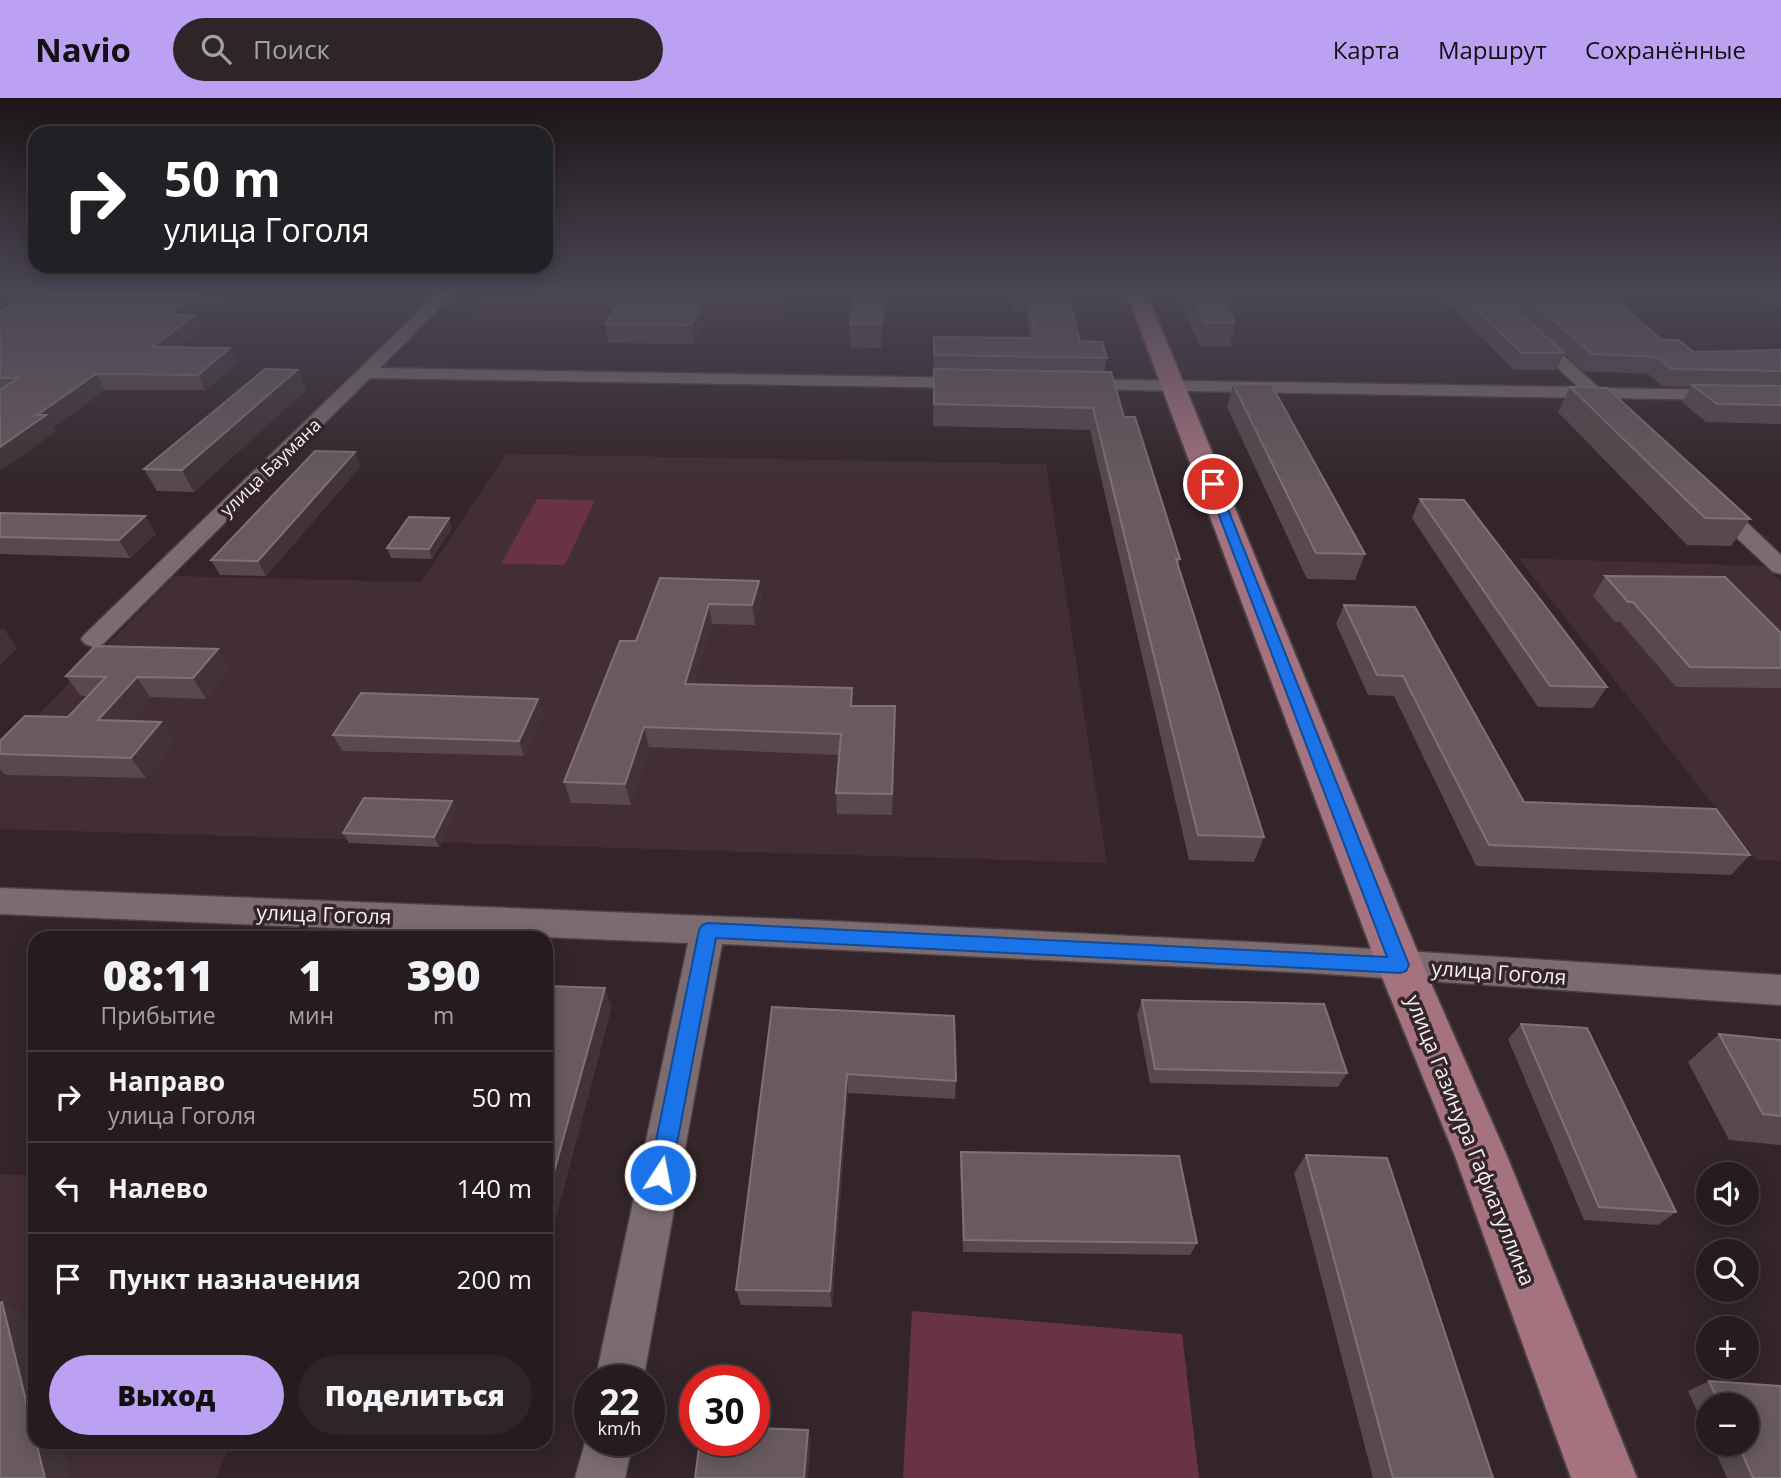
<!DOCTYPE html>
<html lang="ru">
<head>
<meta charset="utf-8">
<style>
  :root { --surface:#261c1f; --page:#2e2528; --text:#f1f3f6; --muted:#a4a1a4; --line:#423a3d; --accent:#bca0f2 }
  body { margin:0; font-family:"Open Sans",sans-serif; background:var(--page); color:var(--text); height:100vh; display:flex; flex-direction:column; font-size:26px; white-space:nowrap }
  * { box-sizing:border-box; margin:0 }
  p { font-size:23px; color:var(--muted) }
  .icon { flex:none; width:38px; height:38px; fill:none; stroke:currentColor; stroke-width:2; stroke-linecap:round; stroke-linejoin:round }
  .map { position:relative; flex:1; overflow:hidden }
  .panel { position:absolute; left:28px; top:833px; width:525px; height:518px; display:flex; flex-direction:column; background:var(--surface); border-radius:21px; box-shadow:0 4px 18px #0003,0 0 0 2px var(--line) }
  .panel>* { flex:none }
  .guide { position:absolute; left:28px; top:28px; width:525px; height:147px; border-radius:21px; box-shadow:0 4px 18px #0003,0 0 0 2px var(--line); background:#202124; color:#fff; overflow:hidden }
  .fabs { position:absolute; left:1696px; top:1064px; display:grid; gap:14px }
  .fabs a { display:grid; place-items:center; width:63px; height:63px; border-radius:50%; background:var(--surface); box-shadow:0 4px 18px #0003,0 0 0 2px var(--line); font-size:35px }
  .speed { position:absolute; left:574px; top:1267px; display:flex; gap:14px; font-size:35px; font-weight:700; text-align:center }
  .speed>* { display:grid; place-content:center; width:91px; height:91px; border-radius:50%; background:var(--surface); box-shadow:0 4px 18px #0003,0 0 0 2px var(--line); line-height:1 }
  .speed small { font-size:18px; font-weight:400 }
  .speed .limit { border:10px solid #d22; background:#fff; color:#111 }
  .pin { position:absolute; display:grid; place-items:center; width:60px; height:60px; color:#fff; margin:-30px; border:4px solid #fff; border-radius:50%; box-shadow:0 2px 7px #0007 }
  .me { position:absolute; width:77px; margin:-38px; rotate:11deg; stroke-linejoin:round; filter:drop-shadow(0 0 5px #0008) }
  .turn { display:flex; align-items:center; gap:24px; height:147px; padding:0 21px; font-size:32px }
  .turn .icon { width:91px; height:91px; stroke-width:2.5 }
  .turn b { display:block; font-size:49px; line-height:60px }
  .eta { display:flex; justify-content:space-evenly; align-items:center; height:119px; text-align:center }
  .eta b { font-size:42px; font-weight:800; line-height:49px }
  .action { display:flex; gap:14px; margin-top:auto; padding:14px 21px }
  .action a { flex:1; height:80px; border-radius:42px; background:var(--accent); color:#111; font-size:28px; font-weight:800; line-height:80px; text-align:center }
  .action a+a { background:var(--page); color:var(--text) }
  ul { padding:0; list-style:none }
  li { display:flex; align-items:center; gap:21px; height:91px; padding:0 21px; border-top:2px solid var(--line) }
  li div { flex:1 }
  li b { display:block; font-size:26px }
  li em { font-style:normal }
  header { display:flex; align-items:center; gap:42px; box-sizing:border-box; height:98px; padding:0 35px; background:var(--accent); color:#111 }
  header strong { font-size:33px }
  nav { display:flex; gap:38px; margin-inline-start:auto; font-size:24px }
  .search { width:490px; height:63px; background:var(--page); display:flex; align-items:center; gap:18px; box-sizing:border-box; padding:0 24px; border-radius:38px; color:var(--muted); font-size:26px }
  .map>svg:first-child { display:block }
  .built { fill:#422e33 }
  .green { fill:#683343 }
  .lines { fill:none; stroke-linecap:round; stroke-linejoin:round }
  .minor-casing { stroke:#4b4042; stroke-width:3 }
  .major-casing { stroke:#4b4042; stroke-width:4 }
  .minor { fill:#7c6c70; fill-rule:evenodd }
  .major { fill:#a57380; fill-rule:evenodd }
  .wall { fill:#57494c }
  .shaded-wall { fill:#413337 }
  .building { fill:#685a5e; stroke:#7f7275; stroke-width:2 }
  .route { fill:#1a73e8; stroke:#114b97; stroke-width:2 }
  .labels { text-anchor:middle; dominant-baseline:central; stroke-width:7; stroke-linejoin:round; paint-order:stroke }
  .far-street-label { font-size:18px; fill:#f8eff1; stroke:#332529 }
  .street-label { font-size:21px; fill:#f8eff1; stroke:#332529 }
</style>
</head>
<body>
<header>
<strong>Navio</strong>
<div class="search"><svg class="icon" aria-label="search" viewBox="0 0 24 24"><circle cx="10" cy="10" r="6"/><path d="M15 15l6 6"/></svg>Поиск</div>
<nav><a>Карта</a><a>Маршрут</a><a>Сохранённые</a></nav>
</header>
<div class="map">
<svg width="1781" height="1380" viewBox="0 0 1781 1380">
  <rect width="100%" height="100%" fill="#332529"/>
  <!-- built -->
  <path class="built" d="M491 196H785L778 222 471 219Z
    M506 356 1046 366 1107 765 0 731V656L174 478 421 484Z
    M1518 460 1765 468 1781 483V763L1757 762Z
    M0 1076 35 1078V1344H231L216 1380H0Z"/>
  <!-- green -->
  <path class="green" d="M537 401 595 402 565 467 501 466Z
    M912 1213 1182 1236 1199 1380H903Z"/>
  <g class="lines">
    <!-- minor casing -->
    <g class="minor-casing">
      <path id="minor" d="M437 196H453L380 270 975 280 984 285 975 290 370 280 103 546 94 549 85 546 81 541 85 536Z
        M1480 196H1496L1599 290 1781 293V303L1609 300 1600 305 1590 300 1074 291 1065 286 1074 281 1578 289Z
        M1713 399 1721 400 1781 457V476L1773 474 1705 410 1702 405 1705 400Z
        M0 790 811 822 1311 847 1781 877V907L1311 875 722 846 643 1283H595L688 845 0 816Z
        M590 1327V1342H633L625 1380H575Z"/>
    </g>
    <!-- major casing -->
    <g class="major-casing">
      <path id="major" d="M1127 196H1147L1423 867 1507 1058 1637 1380H1571L1455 1058 1377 867Z"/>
    </g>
    <!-- minor -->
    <use href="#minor" class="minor"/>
    <!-- major -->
    <use href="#major" class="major"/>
  </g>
  <!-- wall -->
  <path class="wall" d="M33 196H226L195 217 202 232 180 249 237 265 205 292H105L53 329 56 333 0 373V213Z
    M718 196 694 246 609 245 605 226Z
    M855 196H887L881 250 850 249V226Z
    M1010 196H1068L1080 243 1107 260 1104 274 1124 319 1180 461 1178 467 1264 739 1254 764 1189 762 1090 332 933 328 934 239 1030 240 1025 213H1012Z
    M1176 196H1219L1235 225 1230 248H1200Z
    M1439 196H1499L1564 255 1556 272H1514Z
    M1500 196H1608L1662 242 1694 254 1781 252V326L1706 324 1682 304 1691 289 1663 288 1648 276 1583 273Z
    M1761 196H1781V209Z
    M297 272 306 292 194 394 157 393 144 371Z
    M1233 286 1365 456 1355 482 1307 481 1227 309Z
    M1570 289 1750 421 1731 448 1687 447 1558 314Z
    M361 368 266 478 220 477 211 462Z
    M1420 401 1607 589 1593 610 1538 609 1412 420Z
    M0 415 145 418 156 436 130 460 0 456Z
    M452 430 432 461 391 460 387 450Z
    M1605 478 1781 535V590L1676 589 1620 524H1615L1593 498Z
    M660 480 759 483 761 502 755 527 712 526 694 586 852 608 895 629 892 717 837 716 836 695 839 657 649 649 631 707 571 705 564 684 636 543Z
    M1344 507 1524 704 1750 757 1731 777 1476 768 1394 598 1368 597 1336 526Z
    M218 551 230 571 206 601 150 599 130 623 175 644 146 680 5 677 0 671V656L68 619 87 598H81L66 578Z
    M543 616 524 658 342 653 333 637Z
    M457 714 439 749 349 745 343 735Z
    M1142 902 1347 975 1338 989 1150 985 1137 917Z
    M772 909 956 983 955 1001 848 995 832 1209 741 1207 736 1192Z
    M1521 926 1676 1114 1658 1127 1584 1122 1508 941Z
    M1719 936 1781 942V1047L1729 1042 1688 964Z
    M961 1054 1197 1145 1190 1157 963 1154 960 1068Z
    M1306 1057 1493 1380H1373L1294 1075Z
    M1709 1283 1781 1288V1380H1727L1712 1346H1746V1307H1708V1337L1688 1293Z"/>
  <!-- shaded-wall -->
  <path class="shaded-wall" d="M199 196H226L195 217 202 232 160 265 152 249 167 217Z
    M707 196H718L694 246 691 227Z
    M885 196H887L881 250V226Z
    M230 250 237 265 205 292 198 277Z
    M297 272 306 292 194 394 182 372Z
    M96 276 105 292 53 329 56 333 0 373V349L37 317Z
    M355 354 361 368 266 478 258 463Z
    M145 418 156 436 130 460 119 442Z
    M449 420 452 430 432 461 429 451Z
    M759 483 761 502 755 527 752 507Z
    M709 506 712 526 689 606 685 586Z
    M3 530 18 550 0 567V532Z
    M218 551 230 571 206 601 193 580Z
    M137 579 150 599 113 643 98 622Z
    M538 601 543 616 524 658 519 643Z
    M161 624 175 644 146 680 131 660Z
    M644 629 649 649 631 707 625 686Z
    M452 703 457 714 439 749 434 739Z
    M605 890 612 909 546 1158V1103Z
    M847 976 848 995 832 1209 830 1193Z
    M2 1204 29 1219 35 1241V1340Z
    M808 1332 811 1344 808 1380H804Z
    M36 1344H62L71 1380H45Z"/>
  <!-- building -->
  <path class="building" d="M33 196H199L167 217H195L152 249 230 250 198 277 96 276 37 317H46L0 349V292L18 280H0V213Z
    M625 196H707L691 227 605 226Z
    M855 196H885L881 226H850Z
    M1027 196H1068L1080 243 1102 244 1107 260 934 257V239L1035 240Z
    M1191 196H1219L1235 225H1205Z
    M1461 196H1499L1564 255H1522Z
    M1524 196H1608L1662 242H1678L1694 254 1781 252V273L1672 271 1657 259 1592 256Z
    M265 271 297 272 182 372 144 371Z
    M934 271 1111 274 1124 319H1135L1180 461H1176L1264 739 1198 737 1093 310 934 306Z
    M1233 286H1271L1365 456 1316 455Z
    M1692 287 1781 288V307L1717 306Z
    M1570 289 1607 290 1750 421 1705 420Z
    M315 353 355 354 258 463 211 462Z
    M1420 401 1464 402 1607 589 1550 588Z
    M0 415 145 418 119 442 0 439Z
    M409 419 449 420 429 451 387 450Z
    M1605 478 1725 479 1781 535V570L1690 569 1633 504H1628Z
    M660 480 759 483 752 507 709 506 685 586 852 590 851 608H895L892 696 836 695 841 636 644 629 625 686 564 684 620 543H636Z
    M1344 507 1415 509 1524 704 1716 711 1750 757 1489 747 1403 578 1377 577Z
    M95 548 218 551 193 580 137 579 98 622 161 624 131 660 0 656V643L25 618 68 619 106 579 66 578Z
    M361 595 538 601 519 643 333 637Z
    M364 700 452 703 434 739 343 735Z
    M546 888 605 890 546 1103Z
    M1142 902 1324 906 1347 975 1155 971Z
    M772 909 954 918 956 983 847 976 830 1193 736 1192Z
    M1521 926 1587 930 1676 1114 1599 1109Z
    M1719 936 1781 942V1018L1763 1016Z
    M961 1054 1179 1058 1197 1145 964 1142Z
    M1306 1057 1387 1060 1493 1380H1393Z
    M2 1204 35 1340V1344H36L45 1380H0V1205Z
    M1709 1283 1781 1288V1380H1753L1738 1346H1746V1307H1720Z
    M754 1330 808 1332 804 1380H695L700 1342H754Z"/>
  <!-- sky -->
  <linearGradient id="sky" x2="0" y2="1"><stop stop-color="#1c1417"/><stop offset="0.5" stop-color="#4a4654"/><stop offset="1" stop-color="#4a4654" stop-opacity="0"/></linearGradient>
  <rect width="1781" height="389" fill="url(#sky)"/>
  <!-- route -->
  <path class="route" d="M1213 383 1218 386 1409 867 1406 873 1400 875 716 840 671 1077 668 1085 660 1088 652 1085 649 1077 699 832 702 827 708 825 1387 859 1207 386Z"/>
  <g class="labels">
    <!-- far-street labels -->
    <g class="far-street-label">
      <text transform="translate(270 369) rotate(-44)">улица Баумана</text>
    </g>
    <!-- street labels -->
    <g class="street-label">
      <text transform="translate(324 816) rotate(2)">улица Гоголя</text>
      <text transform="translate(1499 874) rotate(4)">улица Гоголя</text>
      <text transform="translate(1471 1042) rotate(68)">улица Газинура Гафиатуллина</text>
    </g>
  </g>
</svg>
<div class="fabs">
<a><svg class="icon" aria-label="sound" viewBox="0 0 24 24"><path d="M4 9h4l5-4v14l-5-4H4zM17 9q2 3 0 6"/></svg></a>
<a><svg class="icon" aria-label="search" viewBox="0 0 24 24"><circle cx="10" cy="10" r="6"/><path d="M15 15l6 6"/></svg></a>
<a>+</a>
<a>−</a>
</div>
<div class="speed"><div>22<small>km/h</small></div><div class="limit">30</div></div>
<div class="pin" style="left:1213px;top:386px;background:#d93025"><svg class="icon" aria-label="arrive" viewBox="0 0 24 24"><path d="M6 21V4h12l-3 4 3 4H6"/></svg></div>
<svg class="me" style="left:660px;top:1077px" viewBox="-20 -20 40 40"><circle r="17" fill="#1a73e8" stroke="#fff" stroke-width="3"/><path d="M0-11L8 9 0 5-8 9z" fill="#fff"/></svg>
<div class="guide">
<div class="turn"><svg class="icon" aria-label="right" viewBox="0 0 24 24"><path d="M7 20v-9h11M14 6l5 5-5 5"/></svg><div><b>50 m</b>улица Гоголя</div></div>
</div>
<section class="panel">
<div class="eta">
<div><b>08:11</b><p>Прибытие</p></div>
<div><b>1</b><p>мин</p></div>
<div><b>390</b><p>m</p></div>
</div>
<ul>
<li><svg class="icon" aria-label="right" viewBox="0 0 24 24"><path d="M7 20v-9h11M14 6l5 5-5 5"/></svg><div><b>Направо</b><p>улица Гоголя</p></div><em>50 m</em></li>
<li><svg class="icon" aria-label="left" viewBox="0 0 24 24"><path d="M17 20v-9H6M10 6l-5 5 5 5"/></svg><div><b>Налево</b></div><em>140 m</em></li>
<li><svg class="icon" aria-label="arrive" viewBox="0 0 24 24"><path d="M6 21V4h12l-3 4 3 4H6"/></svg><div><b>Пункт назначения</b></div><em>200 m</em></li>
</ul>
<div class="action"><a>Выход</a><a>Поделиться</a></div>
</section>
</div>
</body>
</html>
